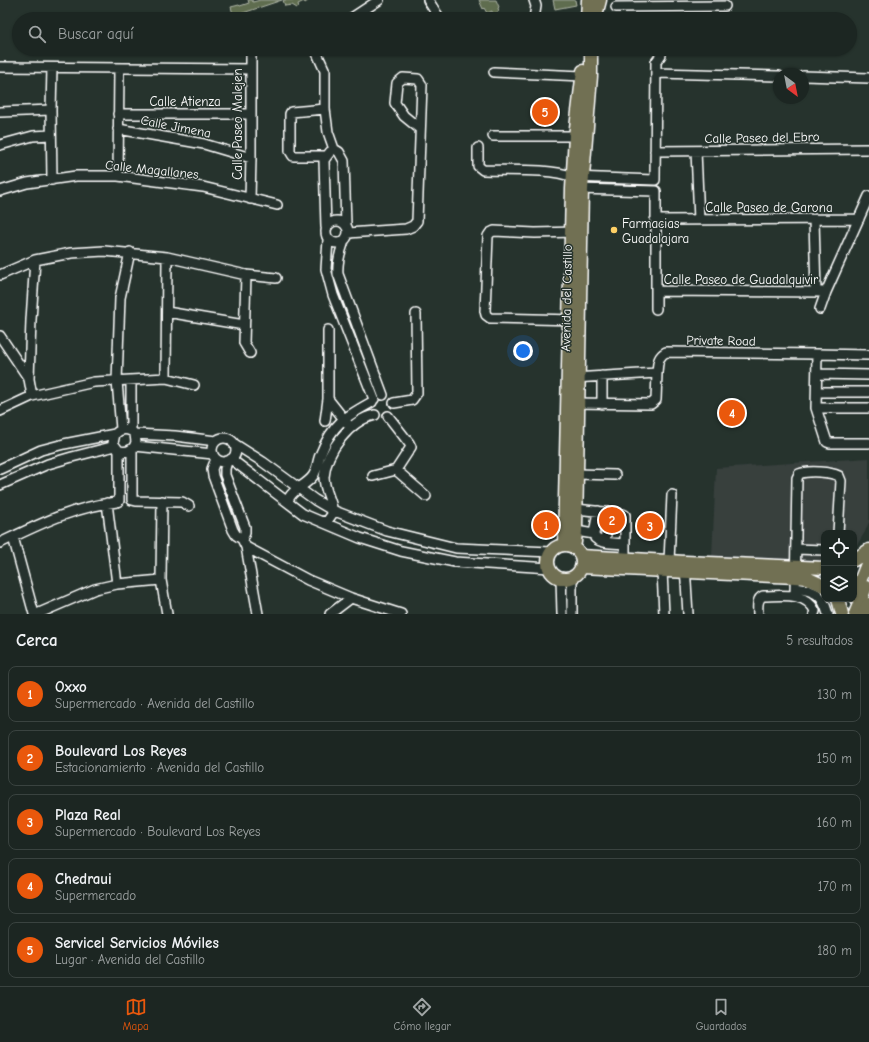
<!DOCTYPE html>
<html lang="es">
<meta charset="utf-8">
<style>
body{margin:0;font-family:"Comic Neue",sans-serif;background:#29322f;color:#f1f3f6}
.controls{position:absolute;right:12px;bottom:12px;display:grid;overflow:hidden;border-radius:8px;box-shadow:0 1px 3px #0004}
.controls button{width:36px;height:36px;display:grid;place-items:center;padding:0;border:0;border-bottom:1px solid #3a4340;background:#1c2622;color:#f1f3f6;font:20px sans-serif}
.compass{position:absolute;left:773px;top:68px;width:36px;height:36px;border-radius:50%;background:#1c2622;box-shadow:0 1px 3px #0004;rotate:148deg}
.you{position:absolute;left:523px;top:351px;width:14px;height:14px;margin:-10px;border:3px solid #fff;border-radius:50%;background:#1a73e8;box-shadow:0 0 0 6px #1a73e833}
.badge{display:grid;place-items:center;width:26px;height:26px;border-radius:50%;background:#ea580c;color:#fff;font-size:13px;font-weight:700}
.pin{position:absolute;translate:-50% -50%;border:2px solid #fff;box-shadow:0 1px 4px #0006}
.list{margin:0;padding:0;list-style:none}
h2{display:flex;justify-content:space-between;align-items:center;height:52px;margin:0;padding:0 16px;font-size:17px}
h2 small{font-size:13px;font-weight:400;color:#a0a5a5}
.list li{display:grid;grid-template-columns:26px 1fr auto;gap:12px;align-items:center;box-sizing:border-box;height:56px;margin:0 8px 8px;padding:0 8px;border:1px solid #3a4340;border-radius:8px}
.list b{display:block;font-size:15px;white-space:nowrap}
.list p{margin:0;font-size:13px;white-space:nowrap;color:#a0a5a5}
.list em{font-size:13px;font-style:normal;color:#a0a5a5}
.icon{flex:none;width:22px;height:22px;fill:none;stroke:currentColor;stroke-width:2;stroke-linecap:round;stroke-linejoin:round}
.map{position:relative;flex:none;width:869px;height:614px;overflow:hidden}
.search{position:absolute;background:#1c2622;box-shadow:0 1px 3px #0004;left:12px;right:12px;top:12px;height:44px;display:flex;align-items:center;gap:10px;box-sizing:border-box;padding:0 14px;border-radius:22px;color:#a0a5a5;font-size:15px}
.sheet{height:372px;background:#1c2622}
nav{display:flex;justify-content:space-around;align-items:center;box-sizing:border-box;height:56px;border-top:1px solid #3a4340;background:#1c2622;font-size:11px;color:#a0a5a5}
nav a{display:grid;justify-items:center;gap:2px}
nav .on{color:#ea580c}
.map>svg:first-child{display:block}
</style>
<div class="map">
<svg width="869" height="614" viewBox="0 0 869 614">
<rect width="100%" height="100%" fill="#26332d"/>
<filter id="ink" filterUnits="userSpaceOnUse"><feTurbulence type="fractalNoise" baseFrequency=".025" numOctaves="2"/><feDisplacementMap in="SourceGraphic" scale="8" xChannelSelector="R" yChannelSelector="G"/><feConvolveMatrix kernelMatrix="1 2 1 2 8 2 1 2 1" color-interpolation-filters="sRGB"/></filter>
<g filter="url(#ink)">
<path fill="#373f3e" d="M869 458V522L865 532 855 548H854V533H824V563L808 565 712 557 716 468Z"/>
<path fill="#5f6d4f" stroke="#afb6a7" d="M248 0H252L253 2 260 0H282L234 16 235 19H226V17L233 14 231 7 239 5 240 6 249 3Z
M283 0H309L305 3 304 1 298 4 299 7 297 8 292 5 285 6Z
M479 0H496L499 7 498 8 499 11 495 14V19H493L492 11 487 13 484 8 483 9Z
M553 0H575L576 5 555 9Z"/>
<g fill="none" stroke-linecap="round" stroke-linejoin="round">
<g stroke="#fff" stroke-width="12">
<path id="minor" d="M428 0 440 19
M616 7 725 6
M350 19 379 0
M534 19 536 6 534 0
M315 49 325 71V109L328 132 334 149 339 152 344 161 346 225
M0 67 251 69
M494 72 583 76
M656 73 779 76
M803 76 869 78
M325 109 291 112 290 114V151L293 156H326
M0 112 51 110
M118 114H251
M118 129 204 144 251 158
M493 136H575
M0 145 33 136 51 135
M478 148V166L483 170C509 171 549 168 573 177L655 180 656 62 661 55
M655 151 869 149
M696 151 699 220
M118 176 119 68
M52 180 51 110 52 68
M576 189 656 191V309
M0 191 27 183 76 176H118L203 187 277 205
M250 199 251 158V49
M655 220 859 219
M814 220 816 292
M326 232a11 11 0 1 1 22 0a11 11 0 1 1-22 0Z
M326 227 324 160 330 152
M348 233 406 229 413 226 417 221 422 85 418 79 403 78 397 83 395 103 404 116 420 129
M328 240 326 269 333 295 374 399
M344 241C340 252 337 263 338 274L383 395
M0 275 35 260 71 253 104 251 167 257 246 275 276 278
M246 275 244 343 250 353
M656 291 826 292
M820 309 826 292 869 196
M167 312 244 325
M575 320 490 318 486 315 485 311 488 236 490 233 494 231 535 233 576 232
M0 336 29 379
M817 354 869 355
M817 374 869 375
M602 376V404
M166 378 167 257
M573 378 657 373C658 364 657 357 666 352L817 354 816 408 827 442 830 443H869
M817 392H869
M32 396 29 379 31 320 35 260
M328 399 347 423
M394 403 412 400 417 393 416 314
M573 403 651 404 656 400 657 373
M816 408H869
M0 411 32 396 94 382 166 378 194 385
M325 421 328 399V330
M121 429 117 381 120 298 130 252
M131 431C125 428 120 429 115 434L113 443 119 451C128 453 134 450 136 442L135 434 131 431V380
M135 434 175 436 216 441
M212 450a12 12 0 1 1 24 0a12 12 0 1 1-24 0Z
M233 443 263 462 315 500 332 510 387 531 456 548 551 552
M135 446 213 454
M132 449V500L136 501 182 502 189 506
M216 459 212 469 213 476 233 530 236 535 242 539 246 547 258 614
M231 459 303 514 360 538 401 551 455 562 550 568
M227 461 225 469V475L245 527V533L242 539
M0 469 41 450 64 444 115 434
M396 470 426 496
M577 474 615 475
M373 476 396 470 411 447 409 443 388 416
M0 485 48 464 72 457 115 446
M162 501 161 580 167 614
M288 501C290 490 306 486 313 476 318 469 317 460 321 453 333 423 345 417 372 402
M107 503 117 584
M576 509 623 514 625 515V558
M598 511 594 534 595 538C602 544 616 543 625 544
M322 522 328 520 333 513C332 501 324 490 324 477 326 451 350 420 375 415
M576 531 594 534
M13 537 34 614
M605 542 609 512
M0 543C40 524 73 507 117 502L119 501V451
M246 547 308 580 351 598 401 614
M796 549 824 550
M669 561 672 495
M685 566 688 614
M662 571 664 614
M561 578 562 614
M796 588C815 591 822 593 828 614
M795 595 797 478 799 474C809 470 830 472 839 476L841 481 838 533
M37 614 95 589 117 584 161 580
M330 614 351 598
M572 614V577
M758 614C758 608 756 599 763 596 780 596 806 591 815 611L814 614"/>
</g>
<g stroke="#fff" stroke-width="15">
<path id="major" d="M587 19 588 0
M595 19 600 0
M564 545 572 189 575 136 583 71
M548 562a17 17 0 1 1 34 0a17 17 0 1 1-34 0Z
M573 547 575 542 576 531 582 189 591 76V49
M581 556 685 562 824 568
M854 560 869 550
M581 567 796 577 807 578 824 586
M854 596 869 559
M838 599 842 614
M855 614 866 587"/>
</g>
<g stroke="#fff" stroke-width="17">
<path id="highway" d="M865 614 869 605"/>
</g>
<use href="#minor" stroke="#26332d" stroke-width="9"/>
<use href="#major" stroke="#716f52" stroke-width="12"/>
<use href="#highway" stroke="#716f52" stroke-width="14"/>
</g>
</g>
<circle fill="#ffd166" stroke="#26332d" stroke-width="1.5" cx="614" cy="230" r="4"/>
<g text-anchor="middle" stroke-width="3" stroke-linejoin="round" paint-order="stroke">
<g font-size="13" fill="#fff" stroke="#26332d">
<text x="185" y="106">Calle Atienza</text>
<text transform="translate(237 124) rotate(-90)" y="5">Calle Paseo Malejen</text>
<text transform="translate(176 126) rotate(11)" y="5">Calle Jimena</text>
<text transform="translate(762 137) rotate(-1)" y="5">Calle Paseo del Ebro</text>
<text transform="translate(152 169) rotate(6)" y="5">Calle Magallanes</text>
<text x="769" y="212">Calle Paseo de Garona</text>
<text x="741" y="284">Calle Paseo de Guadalquivir</text>
<text transform="translate(566 298) rotate(-89)" y="5">Avenida del Castillo</text>
<text transform="translate(721 340) rotate(1)" y="5">Private Road</text>
</g>
<g font-size="13" fill="#fff" stroke="#26332d" text-anchor="start">
<text x="622" y="228">Farmacias<tspan x="622" dy="15">Guadalajara</tspan></text>
</g>
</g>
</svg>
<div class="controls">
<button><svg class="icon" aria-label="locate" viewBox="0 0 24 24"><circle cx="12" cy="12" r="6"/><path d="M12 2v4M12 18v4M2 12h4M18 12h4"/></svg></button>
<button><svg class="icon" aria-label="layers" viewBox="0 0 24 24"><path d="M12 4l9 5-9 5-9-5zM3 14l9 5 9-5"/></svg></button>
</div>
<svg class="compass" viewBox="-18 -18 36 36"><path d="M0-13l5 13h-10z" fill="#e53935"/><path d="M0 13l5-13h-10z" fill="#a0a5a5"/></svg>
<div class="you"></div>
<div class="pin badge" style="left:546px;top:525px">1</div>
<div class="pin badge" style="left:612px;top:520px">2</div>
<div class="pin badge" style="left:650px;top:526px">3</div>
<div class="pin badge" style="left:732px;top:413px">4</div>
<div class="pin badge" style="left:545px;top:112px">5</div>
<div class="search"><svg class="icon" aria-label="search" viewBox="0 0 24 24"><circle cx="10" cy="10" r="6"/><path d="M15 15l6 6"/></svg>Buscar aquí</div>
</div>
<section class="sheet">
<h2>Cerca<small>5 resultados</small></h2>
<ul class="list">
<li><span class="badge">1</span><div><b>Oxxo</b><p>Supermercado · Avenida del Castillo</p></div><em>130 m</em></li>
<li><span class="badge">2</span><div><b>Boulevard Los Reyes</b><p>Estacionamiento · Avenida del Castillo</p></div><em>150 m</em></li>
<li><span class="badge">3</span><div><b>Plaza Real</b><p>Supermercado · Boulevard Los Reyes</p></div><em>160 m</em></li>
<li><span class="badge">4</span><div><b>Chedraui</b><p>Supermercado</p></div><em>170 m</em></li>
<li><span class="badge">5</span><div><b>Servicel Servicios Móviles</b><p>Lugar · Avenida del Castillo</p></div><em>180 m</em></li>
</ul>
</section>
<nav>
<a class="on"><svg class="icon" aria-label="map" viewBox="0 0 24 24"><path d="M3 6l6-2 6 2 6-2v14l-6 2-6-2-6 2zM9 4v14M15 6v14"/></svg>Mapa</a>
<a><svg class="icon" aria-label="directions" viewBox="0 0 24 24"><path d="M12 3l9 9-9 9-9-9zM9 14v-3h6M13 9l2 2-2 2"/></svg>Cómo llegar</a>
<a><svg class="icon" aria-label="saved" viewBox="0 0 24 24"><path d="M7 4h10v16l-5-4-5 4z"/></svg>Guardados</a>
</nav>
